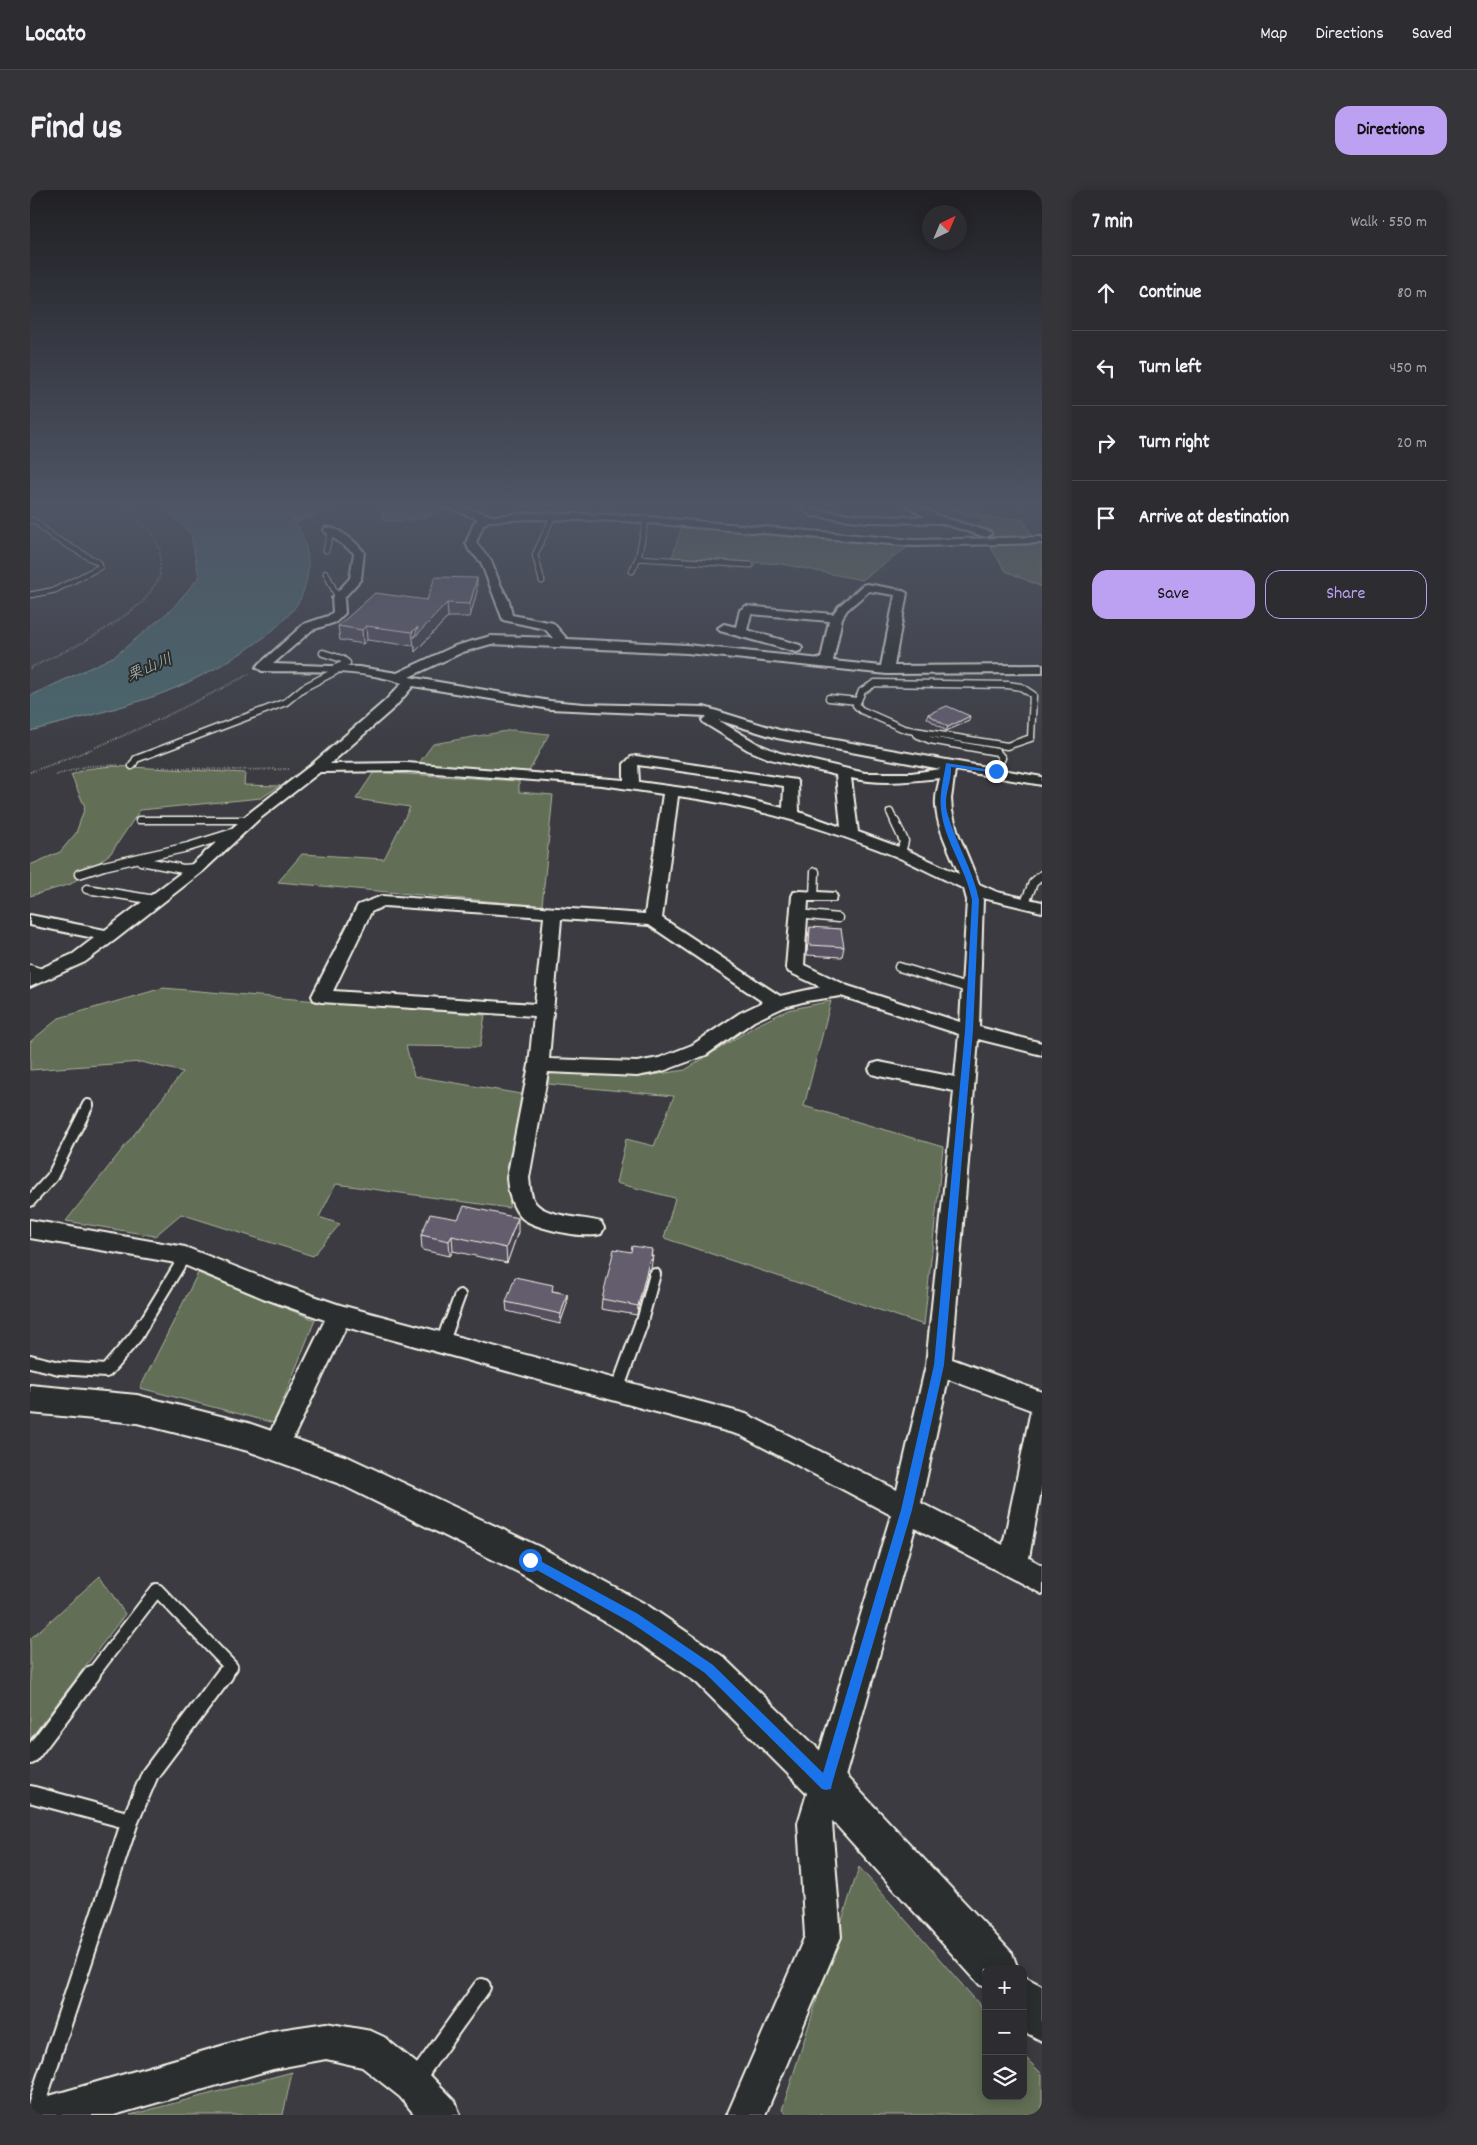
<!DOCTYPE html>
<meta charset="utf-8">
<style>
body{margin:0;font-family:Dekko,"Klee One",sans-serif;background:#343439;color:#f1f3f6}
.controls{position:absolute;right:15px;bottom:15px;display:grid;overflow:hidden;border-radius:10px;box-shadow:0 2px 12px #0003}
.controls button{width:45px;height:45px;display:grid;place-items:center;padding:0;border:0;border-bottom:1px solid #48484d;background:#2c2c31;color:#f1f3f6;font:25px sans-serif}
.compass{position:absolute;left:892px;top:15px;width:45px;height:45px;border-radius:50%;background:#2c2c31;box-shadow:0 2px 12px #0003;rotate:44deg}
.stop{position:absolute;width:15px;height:15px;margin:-11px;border:4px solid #1a73e8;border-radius:50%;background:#fff}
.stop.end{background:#1a73e8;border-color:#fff;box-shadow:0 1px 5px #0008}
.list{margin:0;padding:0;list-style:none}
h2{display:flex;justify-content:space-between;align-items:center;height:65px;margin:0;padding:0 20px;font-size:21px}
h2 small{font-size:16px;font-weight:400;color:#a6a7ab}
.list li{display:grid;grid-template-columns:32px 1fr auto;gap:15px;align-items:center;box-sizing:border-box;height:75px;padding:0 20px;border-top:1px solid #48484d}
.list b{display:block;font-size:19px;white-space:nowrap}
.list em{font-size:16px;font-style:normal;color:#a6a7ab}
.actions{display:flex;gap:10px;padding:15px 20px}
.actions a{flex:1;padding:11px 0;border:1px solid #bca0f2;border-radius:15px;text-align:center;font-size:18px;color:#bca0f2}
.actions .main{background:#bca0f2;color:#111}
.icon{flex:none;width:28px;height:28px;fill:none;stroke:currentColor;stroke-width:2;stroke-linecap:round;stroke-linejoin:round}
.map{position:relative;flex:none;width:1012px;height:1925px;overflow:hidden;border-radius:15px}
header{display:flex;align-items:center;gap:30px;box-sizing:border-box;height:70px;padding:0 25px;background:#2c2c31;border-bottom:1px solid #48484d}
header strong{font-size:24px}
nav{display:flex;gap:28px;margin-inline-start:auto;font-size:18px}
.intro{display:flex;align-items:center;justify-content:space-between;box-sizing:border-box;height:120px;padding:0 30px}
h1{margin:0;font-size:35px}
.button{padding:12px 22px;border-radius:15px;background:#bca0f2;color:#111;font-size:18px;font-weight:700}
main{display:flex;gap:30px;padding:0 30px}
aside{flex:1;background:#2c2c31;border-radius:15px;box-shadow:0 2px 12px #0003}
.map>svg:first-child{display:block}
</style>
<header>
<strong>Locato</strong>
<nav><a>Map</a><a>Directions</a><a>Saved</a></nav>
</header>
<div class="intro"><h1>Find us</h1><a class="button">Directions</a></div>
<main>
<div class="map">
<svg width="1012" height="1925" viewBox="0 0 1012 1925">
<rect width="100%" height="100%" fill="#3b3b41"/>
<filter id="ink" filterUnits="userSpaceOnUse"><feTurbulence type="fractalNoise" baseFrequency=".02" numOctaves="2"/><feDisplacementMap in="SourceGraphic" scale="10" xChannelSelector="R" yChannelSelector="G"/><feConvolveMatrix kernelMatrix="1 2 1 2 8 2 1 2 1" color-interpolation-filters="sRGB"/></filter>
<g filter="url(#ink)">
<path fill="#626e55" stroke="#abb09e" d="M230 314H307L298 320 268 332Z
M353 314H429C403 327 383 333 353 330Z
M934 317 957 327 993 329 1003 349 1012 350V397L976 381 957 352 960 343 945 337 954 330 920 319Z
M652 336 879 356 832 390 752 374 642 367Z
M482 540 519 544 498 583 389 573 403 554Z
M82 576 215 583 214 595 250 596 231 608 110 620 81 663 41 694 0 706V675L30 662 46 643 55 617 41 585 56 579Z
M344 582 489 591V602L523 605 512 716 248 692 272 664 354 669 380 617 326 609Z
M133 798 455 825 450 857 376 856 384 886 491 904 479 1018 306 994 289 1027 310 1034 283 1066 151 1024 125 1046 36 1031 153 882 111 872 0 880V852L29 828Z
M801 811 774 916 913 957 894 1135 634 1048 645 1008 586 993 596 949 624 956 644 906 518 894 520 881 610 887 655 880 725 836 758 820Z
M168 1083 285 1130 244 1233 110 1198Z
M70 1386 95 1424 0 1549V1449Z
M829 1677 956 1822V1906H993V1865L1012 1884V1925H758L752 1920Z
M262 1882 253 1925H100Z"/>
<path fill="#4a676c" stroke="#8e9e9e" d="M130 314H245C267 329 275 345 278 371 279 382 275 401 269 411 246 450 167 491 125 506 84 520 42 530 0 541V506L85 466 142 419 169 387 161 344Z"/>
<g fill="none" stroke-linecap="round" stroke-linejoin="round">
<g stroke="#f4f1e8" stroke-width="7">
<path id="service-far5" d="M349 315 355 314
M0 330 5 331 23 347 69 373 70 377 25 400 0 405
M296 360 301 342
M608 368 721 375
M602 381 608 368 616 330
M296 383 308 408
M512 391 505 365 523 326"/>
</g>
<g stroke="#f4f1e8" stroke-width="9">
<path id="service-far4" d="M293 463 312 469 317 473 301 480
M845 493 978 495 991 497 1003 505 1001 548 977 556 885 541 874 539 831 520 826 515 832 501Z
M799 508 827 511
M885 541 886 544 900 550 967 562 972 568 965 581
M102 576 106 569 256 512 273 498 306 481
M860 622 865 633
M109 630H221"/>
</g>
<g stroke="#f4f1e8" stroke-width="11">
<path id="service-far3" d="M865 632 874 651 871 663
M111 671 153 679 167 678
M49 684 74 676 158 657 206 642
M57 699 125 710
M784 707 785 682
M995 713 1003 693 1012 685
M768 724 808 728
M869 777 941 799
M0 779 12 783"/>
</g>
<g stroke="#f4f1e8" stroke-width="14">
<path id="service-far2" d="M0 1011 22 987 58 915
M113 1135 155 1066
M419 1135 430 1105
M611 1135 625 1084"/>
</g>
<g stroke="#f4f1e8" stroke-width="16">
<path id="service-far1" d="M412 1154 419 1134
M0 1171 29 1178 76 1181 106 1146 113 1134
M587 1200 611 1134
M61 1486 127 1400 201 1477 194 1486"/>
</g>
<g stroke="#f4f1e8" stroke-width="20">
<path id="service" d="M0 1566 62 1484
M0 1604 100 1631
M386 1889 452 1797
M3 1925 100 1631 120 1584 195 1484"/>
</g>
<g stroke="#f4f1e8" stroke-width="4">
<path id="minor" d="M408 314H422L463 326 501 323 595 325 883 350 1012 347V353L883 356 595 331 501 329 459 331 453 335 446 353 461 371 470 394 479 411 482 425 523 433 537 449 657 455 791 469 799 431 721 424 717 440 770 455 772 458 770 461 766 462 690 441 688 438 694 434 706 437 710 420 716 416 803 424 809 416 833 395 837 394 871 400 877 403 864 476 1012 475V483L857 484 657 463 461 454 433 462 379 487 520 511 554 514 674 517 749 540 1012 587V595L925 580 921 609 922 621 928 643 949 694 967 702 1012 712V722L953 708 949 837 1012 853V865L948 849 922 1169 1012 1202V1295L999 1368 1012 1375V1404L885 1338 802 1633 811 1747 735 1925H697L775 1746 768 1633 861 1325 710 1245 316 1137 255 1265 246 1269 237 1265 233 1257 295 1130 233 1108 152 1074 0 1048V1030L155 1057 249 1094 310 1115 716 1224 867 1300 896 1175 924 901 849 886 842 884 839 879 842 874 849 872 925 887 929 844 811 806 776 811 754 817 724 831 676 865 633 881 607 886 518 882 499 988C500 996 500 1004 504 1011 513 1027 554 1027 571 1032L574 1038 571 1044C555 1049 505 1039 492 1028 482 1018 478 1002 477 988L499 875 504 826 291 812 284 810 282 806 328 715 352 706 615 724 633 604 572 595 377 581 290 582 228 630 173 681 85 750 55 772 0 797V783L43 764 64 748 0 735V725L75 740 161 675 218 624 281 575 355 511 372 493C328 478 278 482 232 481L226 477 274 434 298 426 303 422 302 408 320 388 324 363 295 342 294 340 295 338C308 336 327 353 334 362L331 389 314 408 315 423 306 432 282 440 243 474 329 477 367 483 425 456 461 446 523 448 515 439 473 430 451 372 439 360 436 353 444 333 448 329ZM839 401 865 405 851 476 803 471 812 428 817 420ZM383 496 520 519 677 526 672 530 674 533 718 560 740 569 806 585 811 637 769 622 768 593 766 590 606 566 601 567 594 574V590L377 573 300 574 365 517ZM688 530 747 548 911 579 881 583H835L750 563 728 554ZM608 575 754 596 753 618 690 603 609 592ZM821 588C850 595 881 591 910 588 908 597 905 606 906 616 907 639 921 663 929 684L877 660 828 642ZM648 606C723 616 795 638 865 666 888 676 911 688 934 699L937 710 930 832 818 796 774 775 778 711H805L807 707 805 703 770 701 764 702 762 706 756 778 759 782 791 797 750 806 632 728ZM354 716 514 727 505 814 303 801 341 722ZM531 729 619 735 733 812 710 823 662 855 629 868 607 872 519 869ZM918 1189 1001 1220 973 1355 891 1313Z
M766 314H777L785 320 838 326 895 327 874 314H886L909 326 960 342 961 344 956 347 911 333 838 332 782 326Z
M296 1833 341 1841 354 1847 396 1881 425 1911 430 1925H385L370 1907 332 1877 296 1869 243 1879 84 1925H0L5 1911 19 1906 243 1841Z"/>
</g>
<g stroke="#f4f1e8" stroke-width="4">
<path id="tertiary" d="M0 1195 107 1205 218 1233 320 1268 512 1358 617 1415 692 1466 810 1580 982 1763 988 1779H956V1797L950 1795 782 1608 666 1492 591 1441 488 1382 310 1294 218 1261 107 1233 0 1223Z
M993 1786 1012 1796V1851L993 1841Z"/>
</g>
<path stroke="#f4f1e8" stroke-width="2" stroke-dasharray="0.5 2" stroke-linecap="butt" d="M263 314 288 333
M0 478 52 453 83 434 113 412 130 387V361L123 343 90 314
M128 577 202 580 259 579
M0 582C77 556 149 521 221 483
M26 585 57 576 89 575"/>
<use href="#service-far5" stroke="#2a2d2e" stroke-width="5"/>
<use href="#service-far4" stroke="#2a2d2e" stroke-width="6"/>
<use href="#service-far3" stroke="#2a2d2e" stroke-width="8"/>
<use href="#service-far2" stroke="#2a2d2e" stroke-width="10"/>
<use href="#service-far1" stroke="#2a2d2e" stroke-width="12"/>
<use href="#service" stroke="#2a2d2e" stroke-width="16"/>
<use href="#minor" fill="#2a2d2e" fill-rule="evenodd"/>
<use href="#tertiary" fill="#2a2d2e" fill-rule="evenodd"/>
</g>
<path fill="#55505f" stroke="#f4f1e8" d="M447 401 440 427H418L385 462V455L384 456 337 450 333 454 310 450 308 436 397 410Z
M898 524 939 531 916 541 897 528Z
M780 737 814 757 812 767 777 765 778 747Z
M488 1042 477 1073 423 1061 420 1066 392 1060 391 1045Z
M621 1066V1078L618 1082 607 1125 571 1119 572 1109Z
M523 1101 537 1104V1114L530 1134 477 1121 476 1112Z"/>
<path fill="#45414d" stroke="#f4f1e8" d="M447 388V401L440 427V414Z
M417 413 418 427 385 462V455L384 456 382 442Z
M336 436 337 450 333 454 332 440Z
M940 526 939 531 916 541 918 537Z
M488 1028V1042L477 1073 476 1058Z
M422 1046 423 1061 420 1066 419 1051Z
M622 1059 621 1071 623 1066 621 1078 618 1082 607 1125 608 1116Z
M537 1104V1114L530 1134 531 1124Z"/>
<path fill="#635d6e" stroke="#f4f1e8" d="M405 387 447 388 440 414 417 413 384 448 388 437 382 442 336 436 332 440 308 436 345 403 397 410Z
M917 516 940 526 918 537 898 524Z
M780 737 811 739 814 757 779 755Z
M434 1016 488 1028 476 1058 422 1046 419 1051 391 1045 400 1024 428 1029Z
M602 1056 622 1059 621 1066H623L622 1069 619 1072 608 1116 572 1109 584 1059 601 1062Z
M485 1087 523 1095 522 1101 537 1104 531 1124 476 1112Z"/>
</g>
<linearGradient id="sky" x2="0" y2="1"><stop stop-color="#202024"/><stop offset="0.54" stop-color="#4f5565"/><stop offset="1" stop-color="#4f5565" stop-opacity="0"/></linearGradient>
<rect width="1012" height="583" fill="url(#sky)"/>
<path fill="#1a73e8" d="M916 573 968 581 966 583 921 577C922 592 913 606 917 622 925 652 943 679 949 710L943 841 914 1175 882 1320 802 1594 801 1599 796 1600 792 1599 675 1483 600 1432 496 1374 494 1370 496 1367 500 1365 503 1367 608 1424 683 1475 793 1583 871 1320 904 1175 935 841 942 710C936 678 914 651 911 619 909 604 914 587 916 573Z"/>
<g text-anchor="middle" stroke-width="4" stroke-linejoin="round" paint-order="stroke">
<g font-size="16" font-style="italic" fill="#b0bab6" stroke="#2a2d2e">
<text transform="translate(119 476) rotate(-23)" y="6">栗山川</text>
</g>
</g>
</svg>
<div class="controls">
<button>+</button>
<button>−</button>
<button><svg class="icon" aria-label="layers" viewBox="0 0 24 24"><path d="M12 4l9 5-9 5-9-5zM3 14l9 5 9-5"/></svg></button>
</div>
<svg class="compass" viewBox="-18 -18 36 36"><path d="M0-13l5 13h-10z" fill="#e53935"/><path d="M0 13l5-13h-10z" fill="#a6a7ab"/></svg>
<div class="stop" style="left:500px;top:1370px"></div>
<div class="stop end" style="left:966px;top:581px"></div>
</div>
<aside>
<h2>7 min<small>Walk · 550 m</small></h2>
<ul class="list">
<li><svg class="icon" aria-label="ahead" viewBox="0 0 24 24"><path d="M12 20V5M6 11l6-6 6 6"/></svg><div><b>Continue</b></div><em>80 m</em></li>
<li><svg class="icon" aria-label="left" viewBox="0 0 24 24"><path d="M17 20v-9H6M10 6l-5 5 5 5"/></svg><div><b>Turn left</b></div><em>450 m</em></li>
<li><svg class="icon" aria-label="right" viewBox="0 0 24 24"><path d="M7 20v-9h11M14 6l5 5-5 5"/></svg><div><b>Turn right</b></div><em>20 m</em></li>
<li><svg class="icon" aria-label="arrive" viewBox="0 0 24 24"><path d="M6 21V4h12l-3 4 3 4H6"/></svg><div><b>Arrive at destination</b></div></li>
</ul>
<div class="actions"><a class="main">Save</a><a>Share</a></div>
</aside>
</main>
